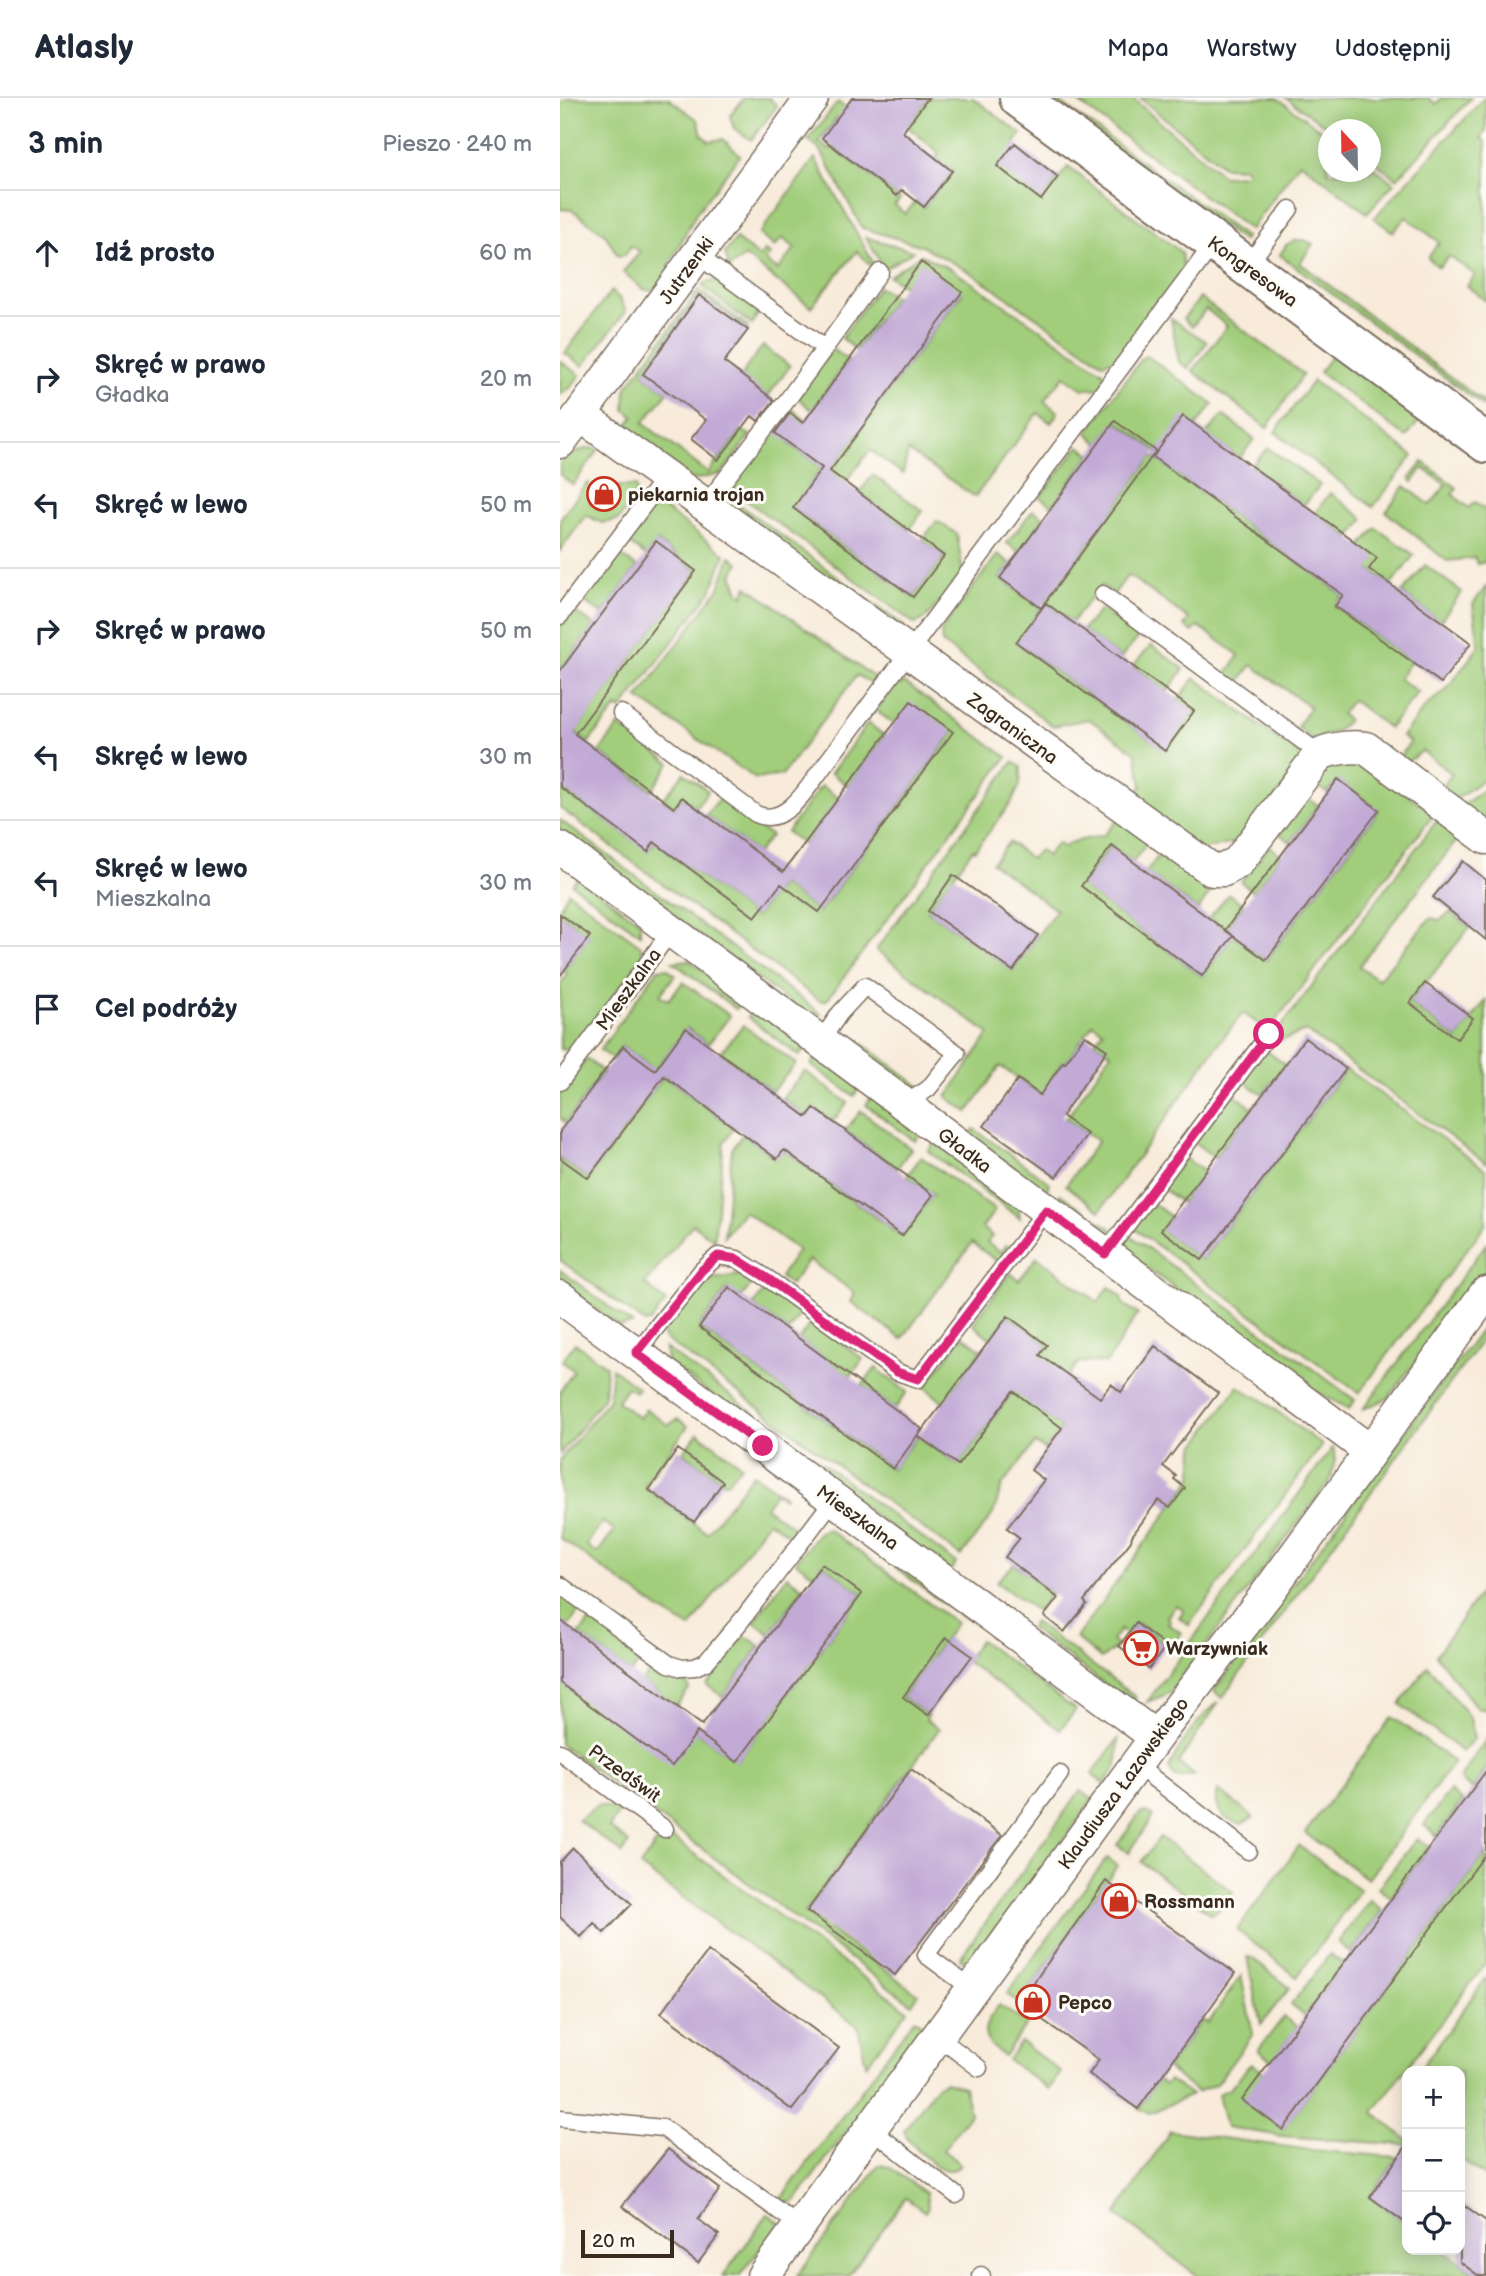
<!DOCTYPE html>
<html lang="pl">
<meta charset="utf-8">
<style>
body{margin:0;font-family:"Balsamiq Sans",sans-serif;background:#f6f6f7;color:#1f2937}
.controls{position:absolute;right:21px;bottom:21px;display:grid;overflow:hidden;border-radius:14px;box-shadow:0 4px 18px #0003}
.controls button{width:63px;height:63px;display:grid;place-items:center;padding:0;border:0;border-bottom:2px solid #e0e1e3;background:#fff;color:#1f2937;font:35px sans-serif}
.compass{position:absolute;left:758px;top:21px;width:63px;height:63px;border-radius:50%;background:#fff;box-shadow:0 4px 18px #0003;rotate:338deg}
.scale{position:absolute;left:21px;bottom:18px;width:93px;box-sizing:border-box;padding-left:7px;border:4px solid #3b2a1e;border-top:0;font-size:19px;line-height:24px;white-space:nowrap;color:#3b2a1e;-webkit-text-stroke:5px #fdfcf7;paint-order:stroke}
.stop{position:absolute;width:21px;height:21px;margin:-16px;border:5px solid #db2777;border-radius:50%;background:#fff}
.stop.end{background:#db2777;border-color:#fff;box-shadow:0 2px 7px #0008}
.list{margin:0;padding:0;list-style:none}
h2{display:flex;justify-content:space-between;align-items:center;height:91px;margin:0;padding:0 28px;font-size:30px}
h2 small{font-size:23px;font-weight:400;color:#747a83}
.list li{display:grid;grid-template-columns:46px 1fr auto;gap:21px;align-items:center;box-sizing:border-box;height:126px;padding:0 28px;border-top:2px solid #e0e1e3}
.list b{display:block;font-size:26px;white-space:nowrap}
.list p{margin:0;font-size:23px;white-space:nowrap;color:#747a83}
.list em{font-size:23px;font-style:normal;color:#747a83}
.icon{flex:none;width:38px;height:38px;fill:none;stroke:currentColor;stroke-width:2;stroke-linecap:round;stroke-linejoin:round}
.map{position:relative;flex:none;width:926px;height:2178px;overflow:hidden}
header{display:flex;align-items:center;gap:42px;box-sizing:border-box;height:98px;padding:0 35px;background:#fff;border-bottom:2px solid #e0e1e3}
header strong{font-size:33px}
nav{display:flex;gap:38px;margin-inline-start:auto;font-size:24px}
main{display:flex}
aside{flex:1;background:#fff}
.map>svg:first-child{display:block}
</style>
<header>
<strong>Atlasly</strong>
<nav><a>Mapa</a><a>Warstwy</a><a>Udostępnij</a></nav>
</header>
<main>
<aside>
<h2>3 min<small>Pieszo · 240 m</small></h2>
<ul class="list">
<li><svg class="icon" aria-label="ahead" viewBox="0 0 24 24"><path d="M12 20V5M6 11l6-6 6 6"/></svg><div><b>Idź prosto</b></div><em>60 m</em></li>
<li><svg class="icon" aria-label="right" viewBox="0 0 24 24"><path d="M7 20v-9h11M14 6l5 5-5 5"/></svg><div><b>Skręć w prawo</b><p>Gładka</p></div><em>20 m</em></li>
<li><svg class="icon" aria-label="left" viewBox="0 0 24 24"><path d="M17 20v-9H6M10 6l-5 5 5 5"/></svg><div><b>Skręć w lewo</b></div><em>50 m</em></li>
<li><svg class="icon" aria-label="right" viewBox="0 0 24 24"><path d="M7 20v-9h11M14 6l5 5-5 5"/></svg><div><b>Skręć w prawo</b></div><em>50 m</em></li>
<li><svg class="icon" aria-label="left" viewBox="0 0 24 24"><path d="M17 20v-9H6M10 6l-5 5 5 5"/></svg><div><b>Skręć w lewo</b></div><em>30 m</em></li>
<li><svg class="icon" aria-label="left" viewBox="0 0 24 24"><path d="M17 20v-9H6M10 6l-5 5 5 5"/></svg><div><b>Skręć w lewo</b><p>Mieszkalna</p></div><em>30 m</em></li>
<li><svg class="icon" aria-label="arrive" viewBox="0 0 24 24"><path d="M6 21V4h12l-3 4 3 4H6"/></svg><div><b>Cel podróży</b></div></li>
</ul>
</aside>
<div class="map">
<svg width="926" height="2178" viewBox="0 0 926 2178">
<rect width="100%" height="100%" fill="#fdfcf7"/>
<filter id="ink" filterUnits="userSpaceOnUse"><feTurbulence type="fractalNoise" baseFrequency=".0143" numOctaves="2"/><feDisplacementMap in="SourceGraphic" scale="14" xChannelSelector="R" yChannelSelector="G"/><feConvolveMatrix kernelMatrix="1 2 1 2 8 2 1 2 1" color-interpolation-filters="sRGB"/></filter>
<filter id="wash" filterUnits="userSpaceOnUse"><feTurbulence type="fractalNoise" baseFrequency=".00686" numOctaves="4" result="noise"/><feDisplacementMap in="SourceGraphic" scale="28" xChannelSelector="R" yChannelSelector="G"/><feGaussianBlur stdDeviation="1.57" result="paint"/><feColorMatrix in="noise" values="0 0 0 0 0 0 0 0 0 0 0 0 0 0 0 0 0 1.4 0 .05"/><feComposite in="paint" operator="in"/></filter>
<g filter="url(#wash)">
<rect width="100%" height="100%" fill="#f8ebda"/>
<path fill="#a2ce7b" stroke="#6e7c4c" stroke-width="2" fill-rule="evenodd" d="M9 0H108L138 22 142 37 149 43 163 41 180 57 137 114 109 166 111 173 97 194 83 191 63 174 80 154 71 148 65 157 58 158 45 136 12 112 0 111V5Z
M184 0H209L217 8 191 42 174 30 170 18Z
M368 0H413L461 36 455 45 481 101 508 69 621 154 624 175 563 259 543 265 410 174 362 148 302 130 261 53 248 42 278 4C288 11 289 15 289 27L277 19 259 44 270 52 273 49 337 98 340 101 335 107 345 116 356 103 364 109 392 73 376 60 379 55 347 28Z
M494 0 685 139 683 143 493 6Z
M513 0H572L663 78 686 77V70L664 69 580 0H717L768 37V74H810L811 68 834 85 807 115 740 64 690 132Z
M726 0H868L876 6 881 0H911L837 81 811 61 810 32 770 31Z
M924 0H926V34L921 40 926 44V203L907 188 915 177 889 158 879 169 868 160 879 144 846 119 833 134 814 120Z
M255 60 315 168 313 170 297 153 251 209 185 158 169 170 165 155 176 141 199 159 205 153 210 156 205 163 218 172 235 150 222 140 215 149 199 136Z
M306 139 309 140 353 153 324 171Z
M735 142H744L753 146 740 165 926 306V310L720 157 726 147Z
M361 157 393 172 549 278 542 290 523 291 504 278 484 303 498 314 491 325 478 315 415 399 348 353 343 376 310 352 285 385 269 373 402 195 344 188 329 178Z
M158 182 199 214 192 227 142 188 145 185Z
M318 189 335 199 296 252 282 240Z
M139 192 187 228 188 232 139 197 83 276 108 294 83 325 148 375 181 332 190 337 161 376 133 382 68 333 66 328 74 319 65 312 66 290Z
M51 193 59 200 66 213 23 268 5 255Z
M640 200 743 276 707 330 633 273 667 228 646 211 632 229 623 221Z
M611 221 647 244 628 270 619 264Z
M203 248 230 268 208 298 179 286 186 270Z
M271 252H274L288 263 252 312 238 300Z
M774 255 862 320 846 339 759 274Z
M587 258 653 306 636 328 597 353 556 323 539 346 527 334 582 260Z
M0 263 20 277 10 290 0 297Z
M753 283 853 358 813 409 715 334Z
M231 310 245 322 228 345 262 370 233 410 353 499 384 458 362 442 377 423 397 436 403 476 367 519 355 526 175 394 173 384 228 311Z
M663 317 694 341 680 360 646 336Z
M519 348 531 356 492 408 480 399Z
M31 350 39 351 13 387 0 377V365C10 356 18 352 31 350Z
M708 350 760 387 744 407 691 368Z
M592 358 783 497 775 508 851 563 839 581 858 594 829 630 792 602 781 616 788 622 777 633 753 642 737 629 750 609 692 567 678 585 666 577 679 557 638 528 633 534 624 528 629 521 568 477 554 496 541 487 512 524 485 504Z
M863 364 897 390 892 396 909 410 915 404 926 412V464L917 466 915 460 887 463 826 414 845 388 870 407 886 387 863 370 853 384 850 380Z
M313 377 363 413 349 432 299 395Z
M27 385H29L30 405 58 404V388H75L77 397 58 422 42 425 26 417 0 453V421Z
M770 395 804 421 790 440 755 415Z
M177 405 344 528 332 530 179 416Z
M98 406 165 456 151 493 61 612 57 609 28 645 15 635 136 473 97 443 86 458 66 443 89 407Z
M473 412 484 420 459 454 447 445Z
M816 430 854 457 831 487 809 471 801 448Z
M55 454 77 469 42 516 22 502Z
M438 456 451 466 440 480 481 510 457 545 605 652 634 613 618 602 635 580 744 660 684 743 639 752 572 702 582 688 576 655 529 621 493 628 382 545 381 533Z
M170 458 179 465 172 477 180 496 183 498 187 488 319 583 315 588 297 577 222 677 196 681 78 600 159 490Z
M865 467 902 494 880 523 842 495Z
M926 489V679L891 705 877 695 892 676 862 653 842 668 837 663 850 644 842 638 867 607 886 592 919 548 913 506Z
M541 511 579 539 561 560 522 532Z
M12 512 34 527 0 573V528Z
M591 547 624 571 607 594 573 568Z
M345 585 447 659 267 902 260 903 0 710V689L88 753 95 744 195 819 221 786 259 814 393 635 334 626 318 614V611L336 587Z
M308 625 325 638 288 688 271 675Z
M59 628 110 665 92 692 39 654Z
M453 664 461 669 460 687 451 705 415 752 413 751 368 813 453 872 496 812 432 765 449 744 471 761 479 752 487 758 497 745 505 750 509 745 544 737 560 720 589 742 573 764 551 748 522 788 642 878 673 837 706 862 819 712 778 682 767 695 754 685 765 671 806 666 874 716 708 933 683 915 661 942 540 1113 506 1087 538 1043 506 1021 551 955 535 944 543 933 533 926 505 965 502 964 492 980 504 988 489 1003 440 968 408 1014 387 999 429 936 316 852Z
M124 675 148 693 136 709 122 699 114 709 103 701Z
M261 688 279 700 244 747 227 734Z
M926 690V731L899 710Z
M745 698 758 708 731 744 718 735Z
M159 701 211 738 197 755 146 717Z
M879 720 901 737 799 868 818 882 870 820 880 822 891 814 910 829 850 905 897 941 926 902V1065L746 933 720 943 714 938Z
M0 722 262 916 244 915 0 735Z
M709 748 721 757 694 794 681 784Z
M603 752 653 790 638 812 586 774Z
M18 779 80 824V836L12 786Z
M8 794 81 848 83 858 6 962 9 952 0 951V887L7 876 4 873 29 838 0 816V810Z
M669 796 684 807 665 832 649 820Z
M129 862 183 902 176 911 113 864Z
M107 870 115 877 100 897 108 902 123 884 170 918 148 946 127 930 95 972 63 948 53 961 40 952 98 871Z
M196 910 246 948 239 958 188 919Z
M183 927 236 966 212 993 160 955Z
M289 935 294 939 359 988 348 993 289 944Z
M705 951 725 967 703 996 681 982Z
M258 957 301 988 294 998 251 967Z
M27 961 43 974 6 1025 0 1020V996Z
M786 971 926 1072V1126L799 1295 572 1129 591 1104 611 1119 602 1132 642 1162Z
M245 973 288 1005 273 1023 254 1010 247 1019 222 1000Z
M104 978 174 1030 164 1044 154 1142 133 1126 85 1186 106 1204 90 1224 85 1225 0 1162V1060L28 1080Z
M672 995 693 1010 655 1060 634 1044Z
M313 997 361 1034 355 1043 306 1007Z
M301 1013 351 1051 337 1070 285 1032Z
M414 1031 490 1085 486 1093 410 1037Z
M183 1036 216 1061 224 1052 341 1138 373 1097 347 1078 361 1059 435 1112 422 1130 432 1138 427 1145 440 1154 446 1147 450 1150 438 1164 412 1145 342 1241 291 1204 295 1195 249 1162 230 1187 220 1179 238 1152 184 1113 164 1138 172 1051Z
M375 1044 458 1105 460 1120 368 1053Z
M625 1060 645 1074 622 1105 602 1090Z
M500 1096 553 1132 548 1139 496 1101Z
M567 1135 795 1302 789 1311 753 1292 557 1148Z
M926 1146V1172L827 1301 803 1311Z
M477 1159 538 1204 549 1189 561 1198 562 1205 578 1216 546 1265 519 1264 482 1314 502 1330 485 1352 475 1345 442 1388 433 1416 401 1458 104 1240 102 1233 143 1182 187 1176 196 1182 181 1199 168 1190 139 1229 332 1371 358 1338 398 1367 487 1247 448 1218 431 1241 413 1226 450 1175 459 1182Z
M0 1172 72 1226 60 1229 0 1185Z
M207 1190 241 1215 228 1233 193 1207Z
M252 1223 303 1261 290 1279 239 1241Z
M926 1225V1236L662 1600 654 1593Z
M403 1238 422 1252 384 1305 365 1289Z
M15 1245 46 1268 44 1299 0 1356V1293L14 1273 2 1263Z
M105 1250 208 1325 201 1334 107 1264Z
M52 1270 78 1290 75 1294 67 1289 57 1303 79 1320 86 1311 108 1327 118 1321 128 1328 85 1387 89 1392 147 1435 193 1376 225 1398 224 1400 215 1394 205 1409 239 1433 234 1440 208 1423 130 1530 99 1511 0 1440V1362L49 1301ZM43 1424 55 1433 37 1455 26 1447Z
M316 1270 347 1294 335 1311 302 1287Z
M678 1288 694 1299 697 1298 762 1347 629 1527 619 1519 624 1512 616 1507 607 1519 610 1522 608 1526 621 1535 611 1551 577 1525 567 1537 560 1532 552 1543 558 1548 541 1561 516 1540 633 1379 634 1350Z
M138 1335 181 1367 168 1384H163L123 1354Z
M222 1335 396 1465 390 1473 216 1344Z
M773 1349 775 1362 771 1381 610 1595 587 1604Z
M285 1425 406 1515 403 1520 279 1427Z
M268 1431 396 1525 343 1599 368 1617 366 1622 379 1631 245 1814 358 1896 352 1906 0 1646V1585L137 1634 177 1663 302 1496 262 1466 254 1477 236 1464 259 1434Z
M454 1466 492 1495 477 1513 436 1484Z
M227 1478 243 1490 210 1536 194 1524Z
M924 1490 926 1491V1612L917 1610 876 1557Z
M0 1495 20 1509V1512L8 1528 0 1522Z
M32 1521 83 1554V1559L71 1575 19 1536Z
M474 1524 576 1599 574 1603 559 1597 470 1530Z
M184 1537 200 1548 163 1599 147 1587Z
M420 1542 516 1612 500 1632 407 1564 411 1558 410 1556Z
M98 1566 128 1587 129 1591 116 1608 82 1583Z
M868 1568 910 1620 914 1641 902 1654 840 1606Z
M659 1604 618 1665 635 1677 619 1680 613 1677 609 1670C620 1646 638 1620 659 1604Z
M832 1619 894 1664 808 1781 745 1735Z
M558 1641 557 1668 544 1686 532 1676Z
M926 1642V1671L912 1691 899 1681Z
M658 1692 693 1719V1720L682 1726C663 1724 653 1710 658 1692Z
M520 1693 533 1702 411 1868 400 1860Z
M890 1693 902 1703 877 1738 864 1727Z
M38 1707 61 1712 49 1729 69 1745 62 1755 18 1722Z
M586 1714 593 1718 569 1755 557 1747 580 1715Z
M104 1734 348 1912 306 1967 298 1928 80 1768Z
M600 1739 673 1794 658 1813 651 1816 581 1764Z
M857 1740 869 1749 831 1800 818 1790Z
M739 1748 800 1792 737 1879 677 1832Z
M926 1755V1865L813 2014 847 2042V2047L722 2038 666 2029 658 1996 670 1991 691 1965 703 1974 723 2031Z
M547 1760 557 1768 459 1905 447 1896Z
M810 1802 822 1812 791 1855 778 1844Z
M770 1856 783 1866 745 1918 731 1907Z
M687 1859 692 1860 730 1890 701 1926Z
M681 1878 693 1936 656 1986 637 1994 607 1970 642 1922 648 1925Z
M926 1880V2079L900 2060V1973H859Z
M439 1907 467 1926 444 1958C418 1940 421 1931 439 1907Z
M724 1919 737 1929 712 1963 698 1952Z
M355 1920 365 1928 234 2104 224 2105 220 2102Z
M461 1944 501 1974 489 1991 448 1962Z
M598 1982 605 1987 609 1982 631 1997 590 2015 578 2011Z
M385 1984 404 1989 410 2016 383 2052 401 2067C398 2069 395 2072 391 2072 376 2074 349 2045 344 2033L377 1987Z
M610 2033 751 2052 838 2059 810 2099 847 2126V2152H882L919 2178H638L556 2117Z
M319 2067 329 2069 366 2095 368 2108 365 2114 346 2100 288 2178H237Z
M208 2116 220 2125 180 2178H163Z"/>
<g id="blocks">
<path fill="#c2aad6" d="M292 0H368L343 34 392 73 364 109 342 92 337 98 262 40Z
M455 45 498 79 481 102 437 68Z
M361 164 402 194 270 373 384 458 353 499 233 410 262 370 215 335 230 315 243 325Z
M139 197 188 232 164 264 214 302 198 323 192 318 158 362 131 341 146 322 83 276Z
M623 318 817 460 809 471 911 545 881 585 775 508 783 497 593 359Z
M555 323 596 353 481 510 440 480Z
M96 443 136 473 15 636 114 710 122 699 223 774 351 603 393 634 259 814 221 786 195 819 94 744 88 754 0 689V573Z
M486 505 634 613 605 653 456 544Z
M778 681 819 712 706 862 665 832Z
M552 748 673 838 642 878 521 788Z
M903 763 926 782V842L873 799Z
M393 777 478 837 453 873 368 813Z
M0 816 30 838 0 878Z
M865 885 913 920 897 941 850 905Z
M126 930 247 1019 254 1010 373 1097 342 1138 224 1052 217 1061 104 978 28 1080 0 1060V1033L63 948 95 972Z
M525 937 547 952 502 1018 527 1036 496 1079 424 1028 458 981 480 997 503 964 505 965Z
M745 940 786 971 642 1162 601 1132Z
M169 1189 362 1331 333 1371 139 1229Z
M448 1218 487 1247 480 1257 540 1300 551 1286 561 1294 595 1248 658 1295 603 1368 616 1378 614 1381 625 1390 610 1410 598 1402 572 1438 571 1443 524 1503 527 1506 504 1534 484 1518 498 1500 445 1459 460 1440 447 1430 484 1382 471 1372 502 1330 453 1293 398 1367 358 1338Z
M118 1351 163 1384 134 1424 89 1392Z
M262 1466 302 1496 177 1664 137 1634 112 1668 0 1585V1522L142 1627Z
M576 1525 606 1548 589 1571 559 1548Z
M386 1539 412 1558 368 1617 343 1599Z
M351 1671 442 1737 335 1877 247 1813Z
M926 1673V1755L723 2032 682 2002Z
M13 1750 72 1806 44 1835 34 1825 21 1839 0 1819V1764Z
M546 1783 675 1875 578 2011 529 1976 539 1962 459 1905Z
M148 1853 279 1950 232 2012 101 1915Z
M847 2047V2126L810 2099Z
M108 2051 160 2091 138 2121 159 2137 138 2165 62 2108Z
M900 2104 926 2123V2178H919L900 2164Z"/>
</g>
</g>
<g filter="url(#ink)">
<use href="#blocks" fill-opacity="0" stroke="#7d6e60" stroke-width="2"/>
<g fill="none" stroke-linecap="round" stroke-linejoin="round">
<g stroke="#7d6e60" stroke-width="19">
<path id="lane" d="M137 157 263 249
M687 168 730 111
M145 407 228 301 320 174
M543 496 760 656
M0 518 105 379
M61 615 196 716C223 729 245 694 258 676L654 145
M260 944 280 915 305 888 397 955 368 991 344 1006
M0 984 111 833
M545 1156 709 936
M76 1255 142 1172 158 1158 177 1161 207 1180 337 1274 358 1281 486 1112
M0 1487 109 1566 122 1570 135 1569 146 1564 181 1523 274 1401
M0 1654 105 1731
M576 1667 688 1753
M412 1891 366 1857 500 1676
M378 1939 419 1970
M0 2020 103 2030 240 2128
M311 2031 396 2097
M421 2177 422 2178"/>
</g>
<g stroke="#7d6e60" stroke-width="35">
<path id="street" d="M20 317 652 772H664L678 764 760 656C773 650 792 648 806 650L926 740
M0 344 252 0
M0 750 810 1353
M0 1199 596 1639
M203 2178 596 1639 706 1497 926 1195"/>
</g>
<g stroke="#7d6e60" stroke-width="42">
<path id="secondary" d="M459 0 926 345"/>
</g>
<use href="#lane" stroke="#fff" stroke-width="16"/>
<use href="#street" stroke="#fff" stroke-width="32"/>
<use href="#secondary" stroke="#fff" stroke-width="38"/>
</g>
</g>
<g fill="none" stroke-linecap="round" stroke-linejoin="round" filter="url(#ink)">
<path stroke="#db2777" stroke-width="9" d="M203 1348 76 1255 142 1172 158 1158 177 1161 207 1180 337 1274 358 1281 486 1112 545 1156 709 936"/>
</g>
<defs>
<g id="shop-ring" transform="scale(1.75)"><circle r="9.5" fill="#fdfcf7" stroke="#c8321e" stroke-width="1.5"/><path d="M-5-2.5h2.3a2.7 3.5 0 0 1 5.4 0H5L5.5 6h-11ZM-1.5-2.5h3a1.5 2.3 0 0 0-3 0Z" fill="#c8321e"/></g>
<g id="supermarket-ring" transform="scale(1.75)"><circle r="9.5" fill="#fdfcf7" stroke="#c8321e" stroke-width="1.5"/><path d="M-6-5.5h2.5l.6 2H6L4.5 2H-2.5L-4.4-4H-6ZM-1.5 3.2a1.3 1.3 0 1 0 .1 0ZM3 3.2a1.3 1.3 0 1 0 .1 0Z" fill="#c8321e"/></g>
</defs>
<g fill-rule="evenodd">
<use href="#shop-ring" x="44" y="396"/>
<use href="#supermarket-ring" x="581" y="1550"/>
<use href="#shop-ring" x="559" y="1803"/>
<use href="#shop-ring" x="473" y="1904"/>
</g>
<g text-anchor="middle" stroke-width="6" stroke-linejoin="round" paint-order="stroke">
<g font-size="19" fill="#3b2a1e" stroke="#fdfcf7">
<text transform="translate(126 172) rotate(-54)" y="7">Jutrzenki</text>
<text transform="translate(693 173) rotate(36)" y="7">Kongresowa</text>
<text transform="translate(453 630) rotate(36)" y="7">Zagraniczna</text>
<text transform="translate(68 891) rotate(-54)" y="7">Mieszkalna</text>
<text transform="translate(405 1052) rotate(37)" y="7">Gładka</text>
<text transform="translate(298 1419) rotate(36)" y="7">Mieszkalna</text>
<text transform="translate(65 1675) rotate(36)" y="7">Przedświt</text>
<text transform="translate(563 1685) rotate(-54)" y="7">Klaudiusza Łazowskiego</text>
</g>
<g font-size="19" font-weight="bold" fill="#3b2a1e" stroke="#fdfcf7" text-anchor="start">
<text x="68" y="403">piekarnia trojan</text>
<text x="606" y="1557">Warzywniak</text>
<text x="584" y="1810">Rossmann</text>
<text x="498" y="1911">Pepco</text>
</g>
</g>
</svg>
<div class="controls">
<button>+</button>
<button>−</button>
<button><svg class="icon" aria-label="locate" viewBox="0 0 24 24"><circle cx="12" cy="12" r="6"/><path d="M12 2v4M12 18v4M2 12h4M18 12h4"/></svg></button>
</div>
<svg class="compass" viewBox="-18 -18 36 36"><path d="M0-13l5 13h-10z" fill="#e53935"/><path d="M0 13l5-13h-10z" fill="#747a83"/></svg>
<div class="scale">20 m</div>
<div class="stop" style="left:709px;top:936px"></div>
<div class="stop end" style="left:203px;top:1348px"></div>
</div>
</main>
